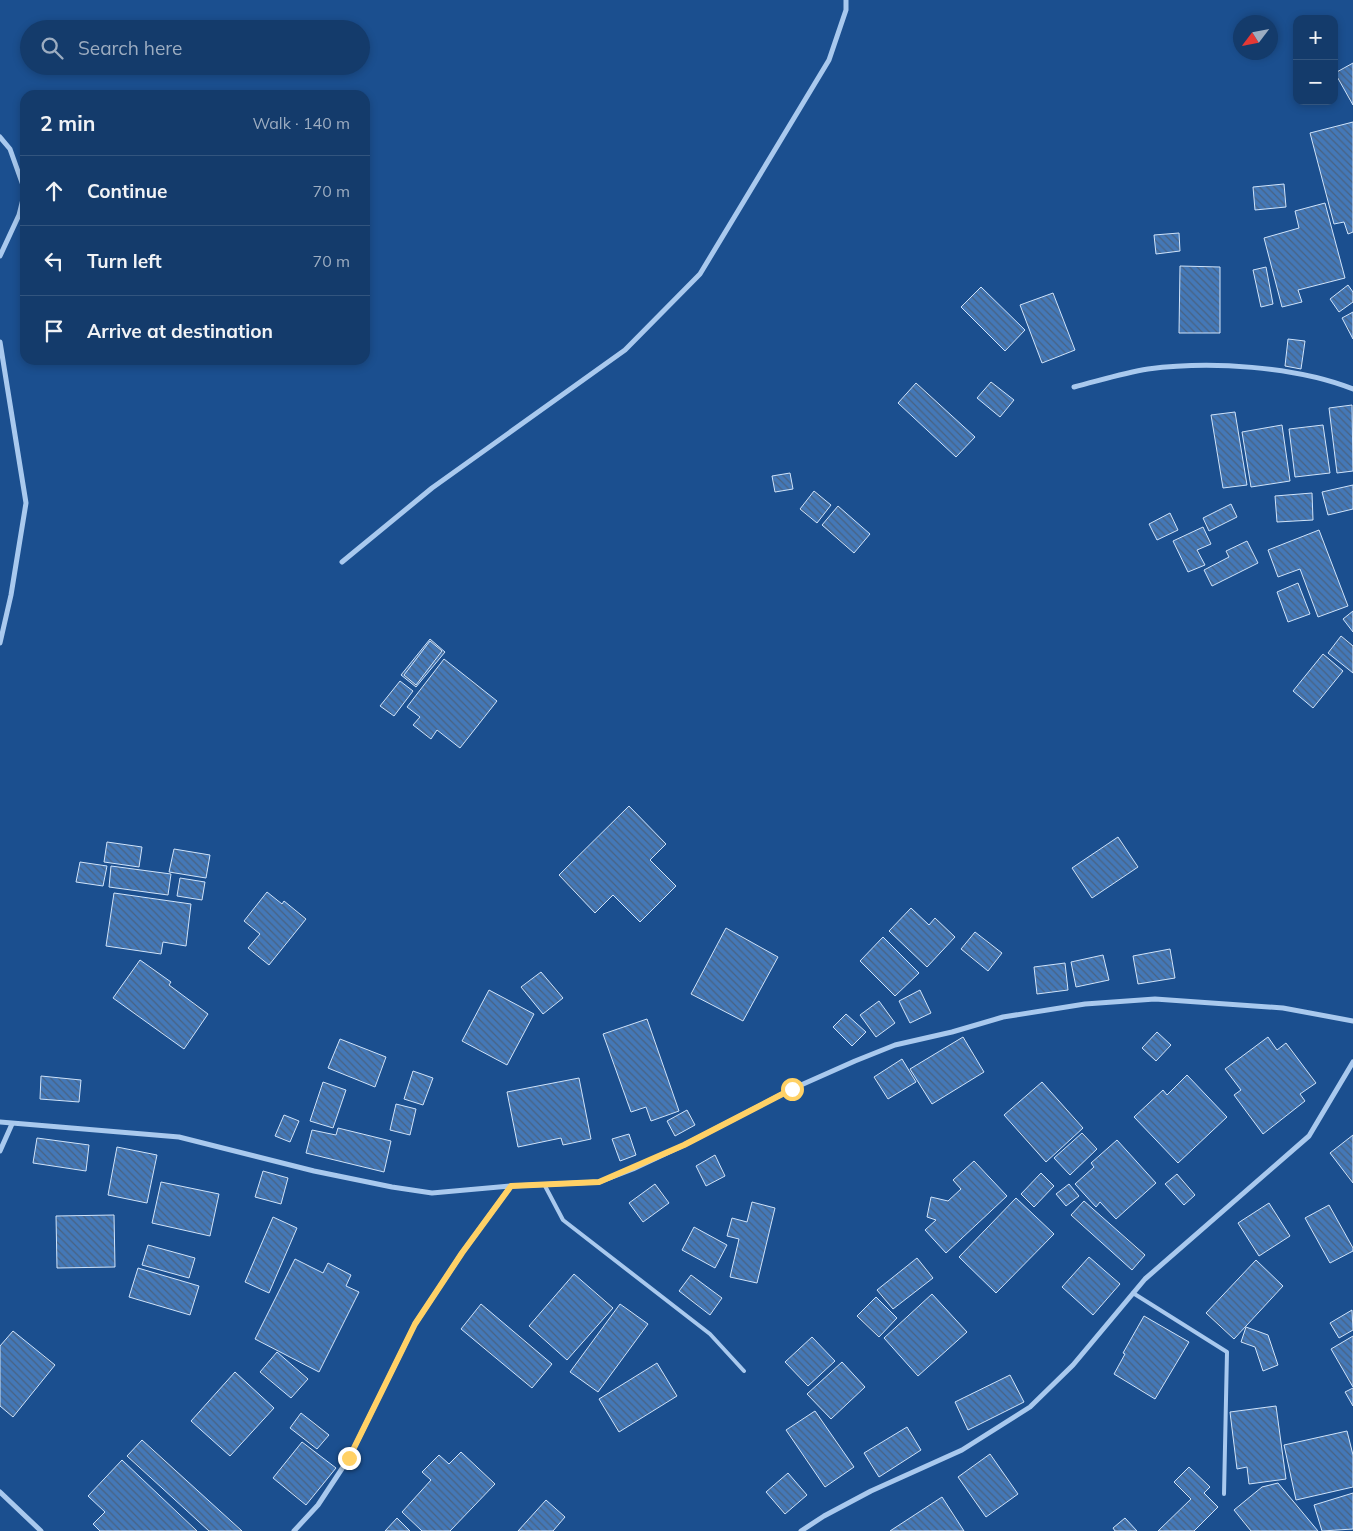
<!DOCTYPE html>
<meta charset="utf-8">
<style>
body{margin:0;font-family:Mulish,sans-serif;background:#1d4271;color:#f1f3f6}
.controls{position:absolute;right:15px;top:15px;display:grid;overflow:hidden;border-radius:10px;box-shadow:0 2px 8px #0003}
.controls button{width:45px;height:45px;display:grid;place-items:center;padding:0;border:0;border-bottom:1px solid #33557e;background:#143b6b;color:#f1f3f6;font:25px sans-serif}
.compass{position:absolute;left:1233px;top:15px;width:45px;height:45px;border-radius:50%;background:#143b6b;box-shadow:0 2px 8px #0003;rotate:238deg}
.stop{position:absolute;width:15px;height:15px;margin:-11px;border:4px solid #ffd166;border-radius:50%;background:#fff}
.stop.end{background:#ffd166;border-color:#fff;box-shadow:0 1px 5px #0008}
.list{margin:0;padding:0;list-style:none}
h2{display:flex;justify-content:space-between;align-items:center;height:65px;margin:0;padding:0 20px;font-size:21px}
h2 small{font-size:16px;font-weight:400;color:#9dadc1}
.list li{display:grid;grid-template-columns:32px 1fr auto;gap:15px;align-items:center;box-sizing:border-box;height:70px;padding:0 20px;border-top:1px solid #33557e}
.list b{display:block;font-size:19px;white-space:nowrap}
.list em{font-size:16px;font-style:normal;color:#9dadc1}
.icon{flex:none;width:28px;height:28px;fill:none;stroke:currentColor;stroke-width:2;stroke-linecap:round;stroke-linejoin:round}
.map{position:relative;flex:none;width:1353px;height:1531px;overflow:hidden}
.search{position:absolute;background:#143b6b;box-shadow:0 2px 8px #0003;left:20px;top:20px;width:350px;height:55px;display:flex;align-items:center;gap:12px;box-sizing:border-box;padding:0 18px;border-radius:28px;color:#9dadc1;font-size:19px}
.panel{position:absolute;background:#143b6b;box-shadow:0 2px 8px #0003;left:20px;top:90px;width:350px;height:275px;border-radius:15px}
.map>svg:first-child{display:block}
</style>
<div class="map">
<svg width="1353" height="1531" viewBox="0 0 1353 1531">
<defs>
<pattern id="building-back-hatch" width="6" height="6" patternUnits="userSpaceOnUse" patternTransform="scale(1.25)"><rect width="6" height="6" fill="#4478b7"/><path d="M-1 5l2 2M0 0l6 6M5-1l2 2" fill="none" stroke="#486282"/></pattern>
</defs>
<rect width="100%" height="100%" fill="#1b4f8f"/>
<path fill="url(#building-back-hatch)" stroke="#cfe3fa" d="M1353 63V105L1335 73Z
M1353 122V232L1348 234 1344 222 1334 224 1310 133Z
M1284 184 1286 207 1255 210 1253 187Z
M1325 203 1345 278 1298 290 1302 302 1282 307 1264 238 1299 228 1295 211Z
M1179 233 1180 251 1156 254 1154 235Z
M1180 266 1220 267V333H1179Z
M1266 267 1273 304 1261 307 1253 270Z
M1348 285 1353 292V302L1339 312 1330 299Z
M981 287 1025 330 1005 351 961 307Z
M1053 293 1075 350 1042 363 1020 305Z
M1353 312V339L1342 318Z
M1288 339 1305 341 1301 369 1285 366Z
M991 382 1014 400 1000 417 977 398Z
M916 383 975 437 956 457 898 403Z
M1352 405 1353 471 1337 473 1329 408Z
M1235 412 1247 485 1223 488 1211 415Z
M1282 425 1290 481 1251 487 1242 432Z
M1323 425 1330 473 1295 477 1289 429Z
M790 473 793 489 775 492 772 476Z
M1353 485V509L1328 515 1322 492Z
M814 491 831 505 817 523 800 509Z
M1312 493 1313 520 1277 522 1275 496Z
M1231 504 1237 517 1209 531 1203 518Z
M838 506 870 534 854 553 822 525Z
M1170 513 1178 530 1157 540 1149 524Z
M1203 527 1211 544 1197 550 1205 565 1188 572 1173 541Z
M1319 530 1348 606 1318 617 1300 569 1278 577 1268 550Z
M1247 541 1258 563 1212 586 1204 570 1229 557 1226 551Z
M1298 583 1310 614 1288 622 1277 592Z
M1353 611V632L1343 619Z
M1341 636 1353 646V673L1328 653Z
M430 639 445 652 416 687 401 675Z
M430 641 442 651 416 685 404 675Z
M1323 654 1343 671 1313 708 1293 691Z
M444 659 497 701 460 748 437 730 431 739 413 725 420 717 407 707Z
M400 681 413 691 394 716 380 706Z
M629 806 666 844 650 860 676 886 640 922 613 895 595 913 559 875Z
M1118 837 1138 867 1092 898 1072 868Z
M107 842 142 847 139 867 104 862Z
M174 849 210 855 206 878 169 872Z
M80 862 107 866 103 886 76 882Z
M111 866 171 874 168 895 109 887Z
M180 878 205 882 202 900 177 896Z
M267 892 282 904 284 901 306 919 269 965 248 948 260 934 244 921Z
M114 893 191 904 186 946 163 942 161 954 106 946Z
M911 908 929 925 935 918 955 937 927 967 889 931Z
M726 928 778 957 743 1021 691 994Z
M975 932 1002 953 988 971 961 949Z
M883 937 919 973 895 996 860 961Z
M1170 949 1175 978 1138 984 1133 956Z
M1103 955 1109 980 1076 987 1071 962Z
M140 960 171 982 169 985 208 1014 184 1049 113 998Z
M1065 963 1068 990 1037 994 1034 967Z
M541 972 563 998 543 1014 521 987Z
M489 990 534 1014 507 1065 462 1041Z
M920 990 931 1013 910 1023 899 1001Z
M879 1001 895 1023 876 1037 860 1015Z
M846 1014 866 1032 852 1046 833 1027Z
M647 1019 679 1111 651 1121 646 1107 631 1112 603 1034Z
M1157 1032 1171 1045 1156 1061 1142 1048Z
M963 1037 984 1072 932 1104 910 1069Z
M1268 1037 1277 1050 1286 1043 1316 1083 1300 1094 1305 1101 1263 1134 1234 1095 1241 1090 1225 1069Z
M340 1039 386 1057 375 1087 328 1068Z
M902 1059 916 1082 888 1099 874 1077Z
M413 1071 433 1078 423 1105 404 1099Z
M1187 1075 1227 1117 1178 1163 1134 1117 1163 1090 1167 1095Z
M41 1076 81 1080 79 1102 40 1099Z
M579 1078 591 1139 563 1145 561 1138 518 1147 507 1092Z
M323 1082 346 1090 333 1128 310 1121Z
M1042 1082 1083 1128 1046 1162 1004 1115Z
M396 1104 416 1109 410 1135 390 1130Z
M687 1110 695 1125 675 1136 667 1121Z
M284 1115 299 1121 290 1142 275 1136Z
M338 1128 391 1141 384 1172 306 1153 312 1130 336 1135Z
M1082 1133 1097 1149 1070 1175 1054 1158Z
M629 1134 636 1155 620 1161 612 1139Z
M1353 1135V1183L1330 1153Z
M37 1138 89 1145 86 1171 33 1163Z
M1117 1140 1156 1183 1116 1219 1100 1202 1096 1207 1075 1184 1094 1167 1091 1163Z
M117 1147 157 1155 147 1203 108 1195Z
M715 1155 725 1176 706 1186 696 1166Z
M974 1161 1007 1196 946 1253 925 1230 936 1220 927 1217 931 1197 948 1201 961 1189 953 1180Z
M263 1171 288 1178 281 1204 255 1197Z
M1041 1173 1054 1186 1034 1207 1021 1194Z
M1177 1174 1195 1195 1184 1205 1165 1184Z
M161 1182 219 1194 210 1236 152 1223Z
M655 1184 669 1203 643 1222 629 1203Z
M1069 1184 1079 1196 1066 1206 1056 1194Z
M1016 1198 1054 1234 996 1293 959 1257Z
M1084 1201 1145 1255 1132 1270 1071 1215Z
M752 1202 775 1208 757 1283 730 1277 739 1239 727 1236 732 1218 747 1222Z
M1269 1203 1290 1236 1259 1256 1238 1223Z
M1329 1205 1353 1248V1251L1330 1263 1305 1218Z
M114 1215 115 1267 57 1268 56 1216Z
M273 1217 297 1228 269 1293 245 1282Z
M694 1227 727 1245 715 1268 682 1250Z
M148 1245 195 1258 189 1278 142 1265Z
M1089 1257 1120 1284 1093 1315 1062 1287Z
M917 1258 933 1278 893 1309 877 1290Z
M295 1259 323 1273 328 1263 351 1275 346 1286 359 1292 319 1372 255 1339Z
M1256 1260 1283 1286 1234 1339 1206 1313Z
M138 1268 199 1286 190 1315 129 1297Z
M574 1274 613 1308 567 1360 529 1326Z
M691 1275 722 1298 710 1315 679 1291Z
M932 1294 967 1332 918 1376 884 1338Z
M876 1297 897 1318 879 1337 857 1316Z
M481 1304 552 1364 532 1388 461 1329Z
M620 1304 648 1324 598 1392 570 1372Z
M1352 1310 1353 1330 1339 1338 1330 1323Z
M1144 1316 1189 1342 1155 1399 1114 1374 1125 1354 1123 1353Z
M1246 1327 1268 1335 1278 1365 1263 1371 1255 1347 1241 1342Z
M13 1331 55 1365 13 1417 0 1406V1346Z
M1353 1336V1387L1331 1349Z
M812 1337 835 1361 808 1386 785 1362Z
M277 1352 308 1379 291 1398 260 1372Z
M842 1362 865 1387 831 1419 807 1394Z
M657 1363 677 1396 619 1432 599 1399Z
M235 1372 274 1408 230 1456 191 1421Z
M1010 1375 1024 1402 968 1430 955 1402Z
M1353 1388V1406L1345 1392Z
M1276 1406 1286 1479 1249 1484 1247 1467 1237 1469 1230 1412Z
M815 1411 854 1467 825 1487 786 1430Z
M301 1413 329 1435 317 1449 290 1428Z
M907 1427 921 1450 879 1477 864 1453Z
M1347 1431 1353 1455V1487L1296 1500 1284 1445Z
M142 1440 242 1531H209L127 1456Z
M302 1442 336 1468 306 1505 273 1478Z
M461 1452 495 1484 450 1531H422L402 1512 431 1480 422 1472 439 1455 449 1464Z
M990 1454 1018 1494 986 1517 958 1477Z
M122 1460 197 1531H100L93 1524 105 1512 88 1496Z
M1189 1467 1210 1487 1204 1493 1218 1507 1194 1531H1158L1191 1499 1174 1482Z
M788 1473 807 1495 785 1514 766 1492Z
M1278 1483 1318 1531H1251L1234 1510 1262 1487Z
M1353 1493V1529L1322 1531 1314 1505Z
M942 1497 964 1531H890Z
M546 1500 565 1517 553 1531H518Z
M397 1518 410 1531H385Z
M1125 1518 1137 1531H1115L1113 1528Z"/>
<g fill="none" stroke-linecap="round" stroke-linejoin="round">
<path stroke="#a9c9ee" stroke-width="4" d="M544 1184 563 1220 710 1334 744 1371
M1133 1293 1227 1352 1224 1494"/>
<path stroke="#a9c9ee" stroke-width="5" d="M0 137 10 149 25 191 19 215 0 256
M0 342 26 503 11 595 0 643
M1074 387C1098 381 1123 373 1148 369 1210 361 1295 366 1353 389
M342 562 432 488 625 350 700 274 829 60 846 10V0
M0 1122 179 1137 314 1171 392 1187 432 1193 511 1186 599 1182 633 1169 684 1145 792 1089 855 1061 895 1045 952 1032 1003 1017 1085 1004 1155 999 1283 1008 1353 1021
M0 1151 12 1124
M0 1492 41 1531
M294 1531 318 1505 349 1458 415 1324 462 1253 511 1186
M801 1531 824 1516 871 1491 962 1450 1030 1407 1073 1365 1145 1279 1309 1136 1353 1062"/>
</g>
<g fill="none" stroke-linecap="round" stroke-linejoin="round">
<path stroke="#ffd166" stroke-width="6" d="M349 1458 415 1324 462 1253 511 1186 599 1182 684 1145 792 1089"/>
</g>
</svg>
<div class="controls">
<button>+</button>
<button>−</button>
</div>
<svg class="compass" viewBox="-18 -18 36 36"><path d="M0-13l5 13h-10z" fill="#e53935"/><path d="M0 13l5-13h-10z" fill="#9dadc1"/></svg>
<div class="stop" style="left:792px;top:1089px"></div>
<div class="stop end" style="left:349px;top:1458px"></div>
<div class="search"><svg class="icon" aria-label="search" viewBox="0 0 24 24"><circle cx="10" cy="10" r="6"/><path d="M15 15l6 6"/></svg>Search here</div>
<section class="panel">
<h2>2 min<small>Walk · 140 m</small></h2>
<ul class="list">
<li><svg class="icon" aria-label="ahead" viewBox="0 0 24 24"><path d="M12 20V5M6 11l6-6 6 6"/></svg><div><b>Continue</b></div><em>70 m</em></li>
<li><svg class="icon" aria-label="left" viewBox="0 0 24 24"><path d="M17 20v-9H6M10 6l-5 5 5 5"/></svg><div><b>Turn left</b></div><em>70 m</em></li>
<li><svg class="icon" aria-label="arrive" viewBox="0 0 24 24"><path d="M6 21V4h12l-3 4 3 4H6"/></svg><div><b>Arrive at destination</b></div></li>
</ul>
</section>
</div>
